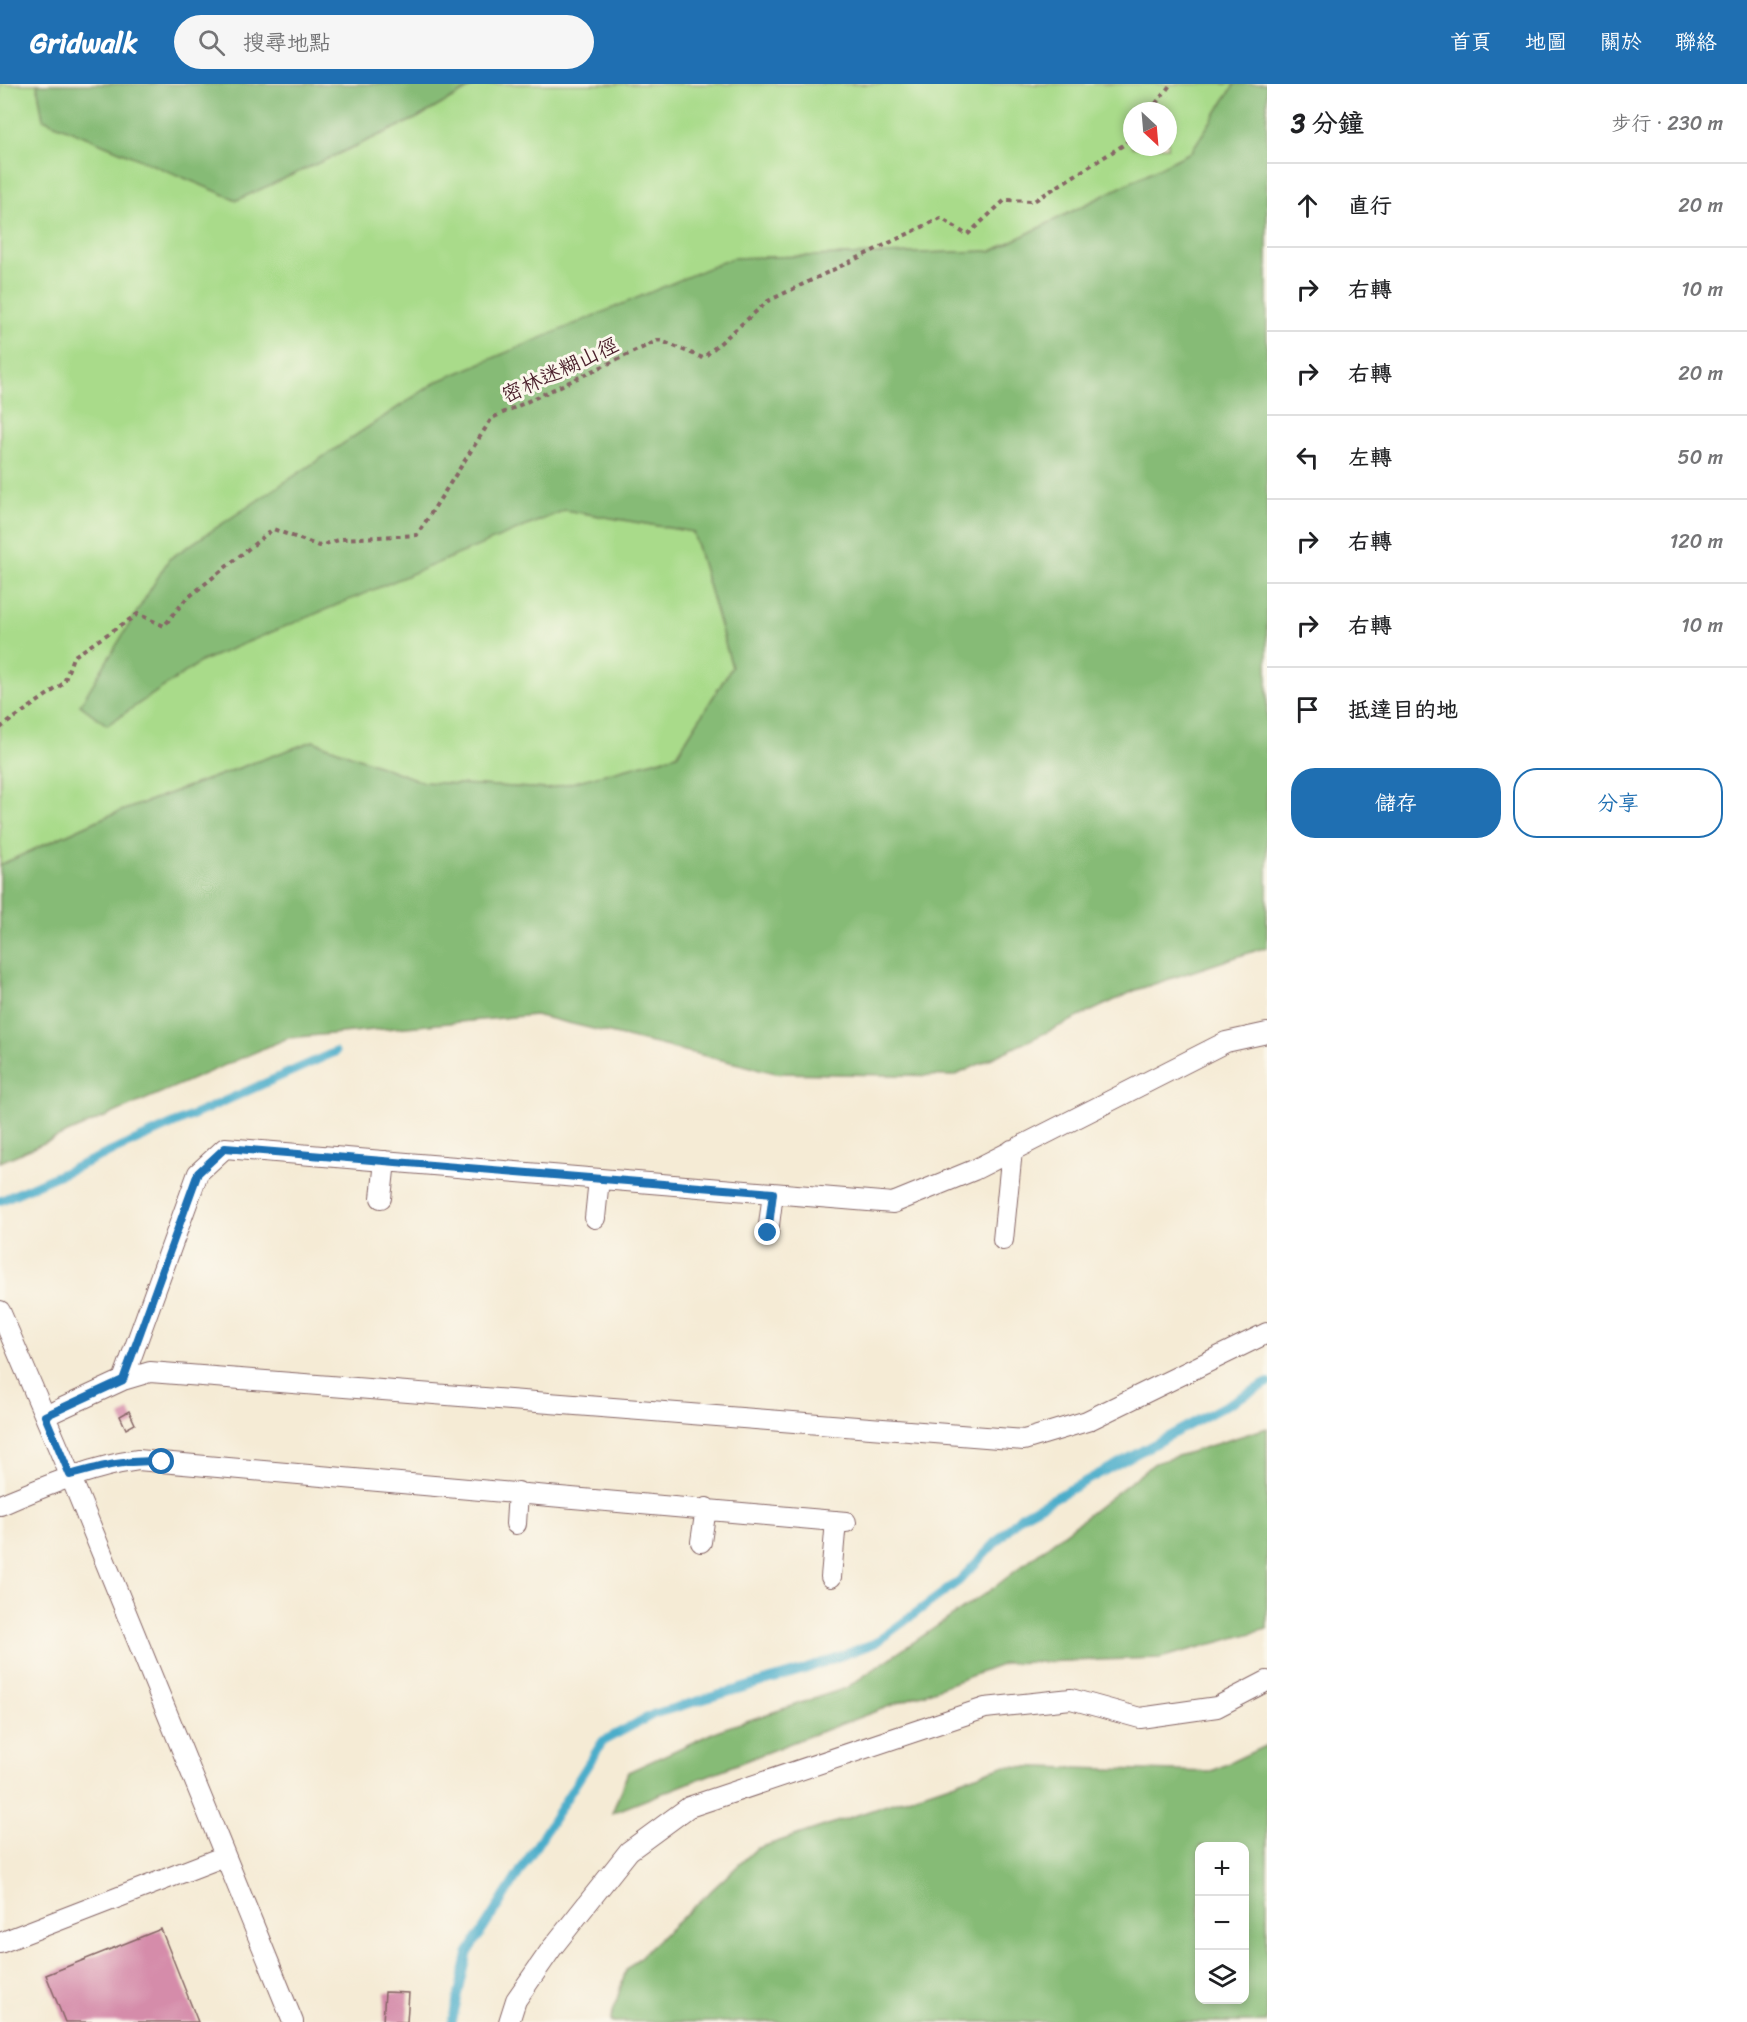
<!DOCTYPE html>
<html lang="zh-TW">
<meta charset="utf-8">
<style>
body{margin:0;font-family:Sriracha,"LXGW WenKai TC",sans-serif;background:#f6f6f6;color:#202124}
.controls{position:absolute;right:18px;bottom:18px;display:grid;overflow:hidden;border-radius:12px;box-shadow:0 3px 9px #0003}
.controls button{width:54px;height:54px;display:grid;place-items:center;padding:0;border:0;border-bottom:2px solid #e0e0e0;background:#fff;color:#202124;font:30px sans-serif}
.compass{position:absolute;left:1123px;top:18px;width:54px;height:54px;border-radius:50%;background:#fff;box-shadow:0 3px 9px #0003;rotate:154deg}
.stop{position:absolute;width:18px;height:18px;margin:-14px;border:4px solid #1f6fb2;border-radius:50%;background:#fff}
.stop.end{background:#1f6fb2;border-color:#fff;box-shadow:0 2px 6px #0008}
.list{margin:0;padding:0;list-style:none}
h2{display:flex;justify-content:space-between;align-items:center;height:78px;margin:0;padding:0 24px;font-size:26px}
h2 small{font-size:20px;font-weight:400;color:#757577}
.list li{display:grid;grid-template-columns:39px 1fr auto;gap:18px;align-items:center;box-sizing:border-box;height:84px;padding:0 24px;border-top:2px solid #e0e0e0}
.list b{display:block;font-size:22px;white-space:nowrap}
.list em{font-size:20px;font-style:normal;color:#757577}
.actions{display:flex;gap:12px;padding:18px 24px}
.actions a{flex:1;padding:14px 0;border:2px solid #1f6fb2;border-radius:24px;text-align:center;font-size:21px;color:#1f6fb2}
.actions .main{background:#1f6fb2;color:#fff}
.icon{flex:none;width:33px;height:33px;fill:none;stroke:currentColor;stroke-width:2;stroke-linecap:round;stroke-linejoin:round}
.map{position:relative;flex:none;width:1267px;height:1938px;overflow:hidden}
header{display:flex;align-items:center;gap:36px;box-sizing:border-box;height:84px;padding:0 30px;background:#1f6fb2;color:#fff}
header strong{font-size:28px}
nav{display:flex;gap:33px;margin-inline-start:auto;font-size:21px}
.search{width:420px;height:54px;background:#f6f6f6;display:flex;align-items:center;gap:15px;box-sizing:border-box;padding:0 21px;border-radius:33px;color:#757577;font-size:22px}
main{display:flex}
aside{flex:1;background:#fff}
.map>svg:first-child{display:block}
</style>
<header>
<strong>Gridwalk</strong>
<div class="search"><svg class="icon" aria-label="search" viewBox="0 0 24 24"><circle cx="10" cy="10" r="6"/><path d="M15 15l6 6"/></svg>搜尋地點</div>
<nav><a>首頁</a><a>地圖</a><a>關於</a><a>聯絡</a></nav>
</header>
<main>
<div class="map">
<svg width="1267" height="1938" viewBox="0 0 1267 1938">
<rect width="100%" height="100%" fill="#fbf7ec"/>
<filter id="ink" filterUnits="userSpaceOnUse"><feTurbulence type="fractalNoise" baseFrequency=".0167" numOctaves="2"/><feDisplacementMap in="SourceGraphic" scale="12" xChannelSelector="R" yChannelSelector="G"/><feConvolveMatrix kernelMatrix="1 2 1 2 8 2 1 2 1" color-interpolation-filters="sRGB"/></filter>
<filter id="wash" filterUnits="userSpaceOnUse"><feTurbulence type="fractalNoise" baseFrequency=".008" numOctaves="4" result="noise"/><feDisplacementMap in="SourceGraphic" scale="24" xChannelSelector="R" yChannelSelector="G"/><feGaussianBlur stdDeviation="1.35" result="paint"/><feColorMatrix in="noise" values="0 0 0 0 0 0 0 0 0 0 0 0 0 0 0 0 0 1.4 0 .05"/><feComposite in="paint" operator="in"/></filter>
<g filter="url(#wash)">
<rect width="100%" height="100%" fill="#f5ebd5"/>
<path fill="#a9db8a" stroke="#7a7d5a" stroke-width="1.5" fill-rule="evenodd" d="M0 0H37L43 35 237 116 417 34 477 0H1235L1191 68 992 167 732 174 107 641 202 577 565 426 693 448 732 583 677 671 549 705 423 698 313 657 105 733 0 781ZM1132 27H1168V63H1132Z"/>
<path fill="#86bb76" stroke="#686d50" stroke-width="1.5" fill-rule="evenodd" d="M37 0H477L417 34 237 116 43 35Z
M1235 0H1267V863L1136 906 954 992 776 989 535 931 288 954 0 1078V781L105 733 313 657 423 698 548 705 677 671 732 583 693 448 565 426 202 577 107 641 80 621 169 475 436 298 732 174 993 167 1191 68Z
M1267 1344V1545L1160 1574 1006 1579 801 1655 612 1729 628 1688 719 1646 846 1604 996 1502 1155 1379Z
M1267 1661V1938H610L626 1886 756 1765 1003 1682 1210 1688ZM1244 1762V1916H1200V1762Z"/>
<g fill="none" stroke-linecap="round" stroke-linejoin="round">
<path stroke="#4badca" stroke-width="9" d="M0 1117 335 968
M452 1938 468 1869 603 1657 654 1630 803 1586 875 1559 959 1497 1021 1432 1267 1299"/>
</g>
<g id="blocks">
<path fill="#d58caa" d="M129 1327 135 1340 126 1345 120 1332Z
M161 1845 198 1938H65L46 1891Z
M385 1908 409 1909 407 1938H383Z"/>
</g>
</g>
<g filter="url(#ink)">
<use href="#blocks" fill-opacity="0" stroke="#866666" stroke-width="1.5"/>
<g fill="none" stroke-linecap="round" stroke-linejoin="round">
<g stroke="#866666" stroke-width="22">
<path id="lane" d="M381 1114 385 1077
M595 1134 599 1095
M768 1149 773 1109
M1003 1156 1012 1066
M0 1227 70 1391 293 1938
M123 1296 198 1089 225 1064 893 1119 974 1086 1226 958 1267 949
M45 1332 123 1296 150 1288 1024 1356 1087 1337 1267 1249
M0 1421C46 1402 89 1383 138 1376L846 1438
M516 1440 518 1408
M701 1458 706 1424
M831 1493 836 1437
M0 1859 225 1772
M509 1938 516 1916 552 1864 629 1767 689 1723 985 1624 1071 1615 1140 1634 1217 1623 1267 1597"/>
</g>
<path stroke="#866666" stroke-width="4" stroke-dasharray="4.5 4.5" stroke-linecap="butt" d="M1150 27 1171 0
M0 644 64 599 73 573 138 530 164 542 185 516 273 445 319 462 342 455 417 451 492 334 659 256 703 274 768 217 941 134 967 151 1005 116 1034 117 1125 60 1132 51"/>
<use href="#lane" stroke="#fff" stroke-width="20"/>
</g>
</g>
<g fill="none" stroke-linecap="round" stroke-linejoin="round" filter="url(#ink)">
<path stroke="#1f6fb2" stroke-width="8" d="M162 1378C129 1375 102 1382 70 1391L45 1332 123 1296 198 1089 225 1064 773 1109 768 1149"/>
</g>
<g text-anchor="middle" stroke-width="6" stroke-linejoin="round" paint-order="stroke">
<g font-size="21" fill="#4a1f2b" stroke="#fbf7ec">
<text transform="translate(560 286) rotate(-25)" y="7">密林迷糊山徑</text>
</g>
</g>
</svg>
<div class="controls">
<button>+</button>
<button>−</button>
<button><svg class="icon" aria-label="layers" viewBox="0 0 24 24"><path d="M12 4l9 5-9 5-9-5zM3 14l9 5 9-5"/></svg></button>
</div>
<svg class="compass" viewBox="-18 -18 36 36"><path d="M0-13l5 13h-10z" fill="#e53935"/><path d="M0 13l5-13h-10z" fill="#757577"/></svg>
<div class="stop" style="left:162px;top:1378px"></div>
<div class="stop end" style="left:768px;top:1149px"></div>
</div>
<aside>
<h2>3 分鐘<small>步行 · 230 m</small></h2>
<ul class="list">
<li><svg class="icon" aria-label="ahead" viewBox="0 0 24 24"><path d="M12 20V5M6 11l6-6 6 6"/></svg><div><b>直行</b></div><em>20 m</em></li>
<li><svg class="icon" aria-label="right" viewBox="0 0 24 24"><path d="M7 20v-9h11M14 6l5 5-5 5"/></svg><div><b>右轉</b></div><em>10 m</em></li>
<li><svg class="icon" aria-label="right" viewBox="0 0 24 24"><path d="M7 20v-9h11M14 6l5 5-5 5"/></svg><div><b>右轉</b></div><em>20 m</em></li>
<li><svg class="icon" aria-label="left" viewBox="0 0 24 24"><path d="M17 20v-9H6M10 6l-5 5 5 5"/></svg><div><b>左轉</b></div><em>50 m</em></li>
<li><svg class="icon" aria-label="right" viewBox="0 0 24 24"><path d="M7 20v-9h11M14 6l5 5-5 5"/></svg><div><b>右轉</b></div><em>120 m</em></li>
<li><svg class="icon" aria-label="right" viewBox="0 0 24 24"><path d="M7 20v-9h11M14 6l5 5-5 5"/></svg><div><b>右轉</b></div><em>10 m</em></li>
<li><svg class="icon" aria-label="arrive" viewBox="0 0 24 24"><path d="M6 21V4h12l-3 4 3 4H6"/></svg><div><b>抵達目的地</b></div></li>
</ul>
<div class="actions"><a class="main">儲存</a><a>分享</a></div>
</aside>
</main>
